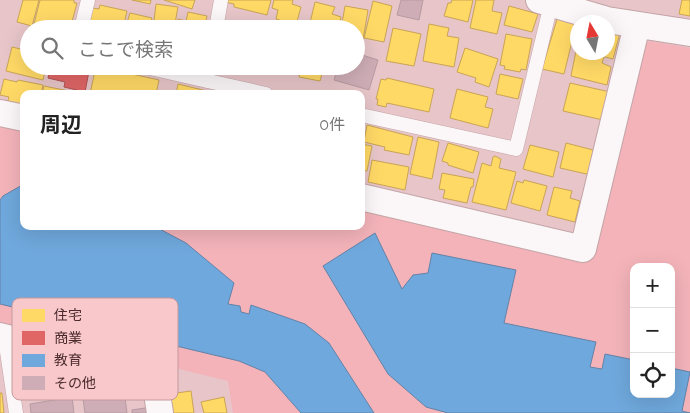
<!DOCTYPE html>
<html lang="ja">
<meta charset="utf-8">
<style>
body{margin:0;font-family:Raleway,"Noto Sans JP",sans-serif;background:#f6f6f6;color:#222}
.controls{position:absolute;right:15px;bottom:15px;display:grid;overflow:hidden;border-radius:10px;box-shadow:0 5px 20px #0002}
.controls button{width:45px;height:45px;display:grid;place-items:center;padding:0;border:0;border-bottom:1px solid #e0e0e0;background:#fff;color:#222;font:25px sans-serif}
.compass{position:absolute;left:570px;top:15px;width:45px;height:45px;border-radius:50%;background:#fff;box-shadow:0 5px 20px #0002;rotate:350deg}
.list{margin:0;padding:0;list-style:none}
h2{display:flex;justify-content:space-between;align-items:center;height:65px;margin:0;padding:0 20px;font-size:21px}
h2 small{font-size:16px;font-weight:400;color:#767676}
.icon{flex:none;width:28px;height:28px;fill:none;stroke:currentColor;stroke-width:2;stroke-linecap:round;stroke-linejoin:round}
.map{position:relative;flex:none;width:690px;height:413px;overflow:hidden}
.search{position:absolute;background:#fff;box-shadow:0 5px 20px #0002;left:20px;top:20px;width:345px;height:55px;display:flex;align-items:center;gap:12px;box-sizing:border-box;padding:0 18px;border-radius:28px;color:#767676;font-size:19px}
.panel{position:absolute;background:#fff;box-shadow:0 5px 20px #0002;left:20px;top:90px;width:345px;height:140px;border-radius:10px}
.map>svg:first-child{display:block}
</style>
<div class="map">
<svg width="690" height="413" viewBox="0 0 690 413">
<rect width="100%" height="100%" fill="#e7c5c8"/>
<path fill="#f3b3b9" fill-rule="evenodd" d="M650 41 690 48V413H233L228 381 0 325V125L24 130V226H361V206L588 256 637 48ZM634 267H671V394H634Z"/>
<path fill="#ffd966" stroke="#c9a455" d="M23 0H39L32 26 17 22Z
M40 0H74V3H77L70 29H53L34 24Z
M132 0H151L150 4Z
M164 0H195L192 9Z
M226 0H271L267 15 234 7V4L225 2Z
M274 0H293L292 4 301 7 296 25 276 19 278 10 272 8Z
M452 0H473L468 22 444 16 448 3H451Z
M476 0H494L492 11 502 13 497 34 470 28Z
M682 0H690V16L679 14Z
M373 1 392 6 384 42 364 38Z
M315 2 335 7 332 14 341 17 338 29 309 27Z
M156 4 178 7 174 29H153Z
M100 5 127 11 123 29H88L92 8 99 9Z
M345 6 368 10 363 40 356 39V29H341Z
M509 6 538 14 532 32 504 25Z
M188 12 207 16 204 29H176L178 19 186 21Z
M130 13 152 18 149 29H125Z
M558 16 577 21 564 74 542 69Z
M429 24 449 28 447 36 459 38 454 67 423 61Z
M269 25 284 29H268Z
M393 28 421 34 414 66 386 61Z
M608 30 620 33 613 59 586 52H608Z
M506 34 532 39 526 70 521 69 520 72 504 69 505 66 500 65Z
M12 47 29 51V66H46L43 80 6 71Z
M465 48 498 59 489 87 475 82 476 78 457 72Z
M576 51 604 57 602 63 611 67 607 85 571 76Z
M96 66 159 80 156 94H90Z
M279 66H297L296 71Z
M301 66H324L320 81 299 77Z
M500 74 523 79 518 99 496 94Z
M387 78 434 89 429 112 387 103 386 107 377 105 378 99H376L381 79 386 80Z
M4 79 17 82 18 80 43 85 41 94H24V108L7 104 9 97 0 95Z
M570 83 610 92 603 120 563 111Z
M178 84 211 92V94H176Z
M44 86 84 94H42Z
M457 89 488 97 485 107 493 109 488 128 450 118Z
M367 125 413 137 409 155 384 150 385 147 364 142Z
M418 137 439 142 432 179 410 174Z
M448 143 479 152 473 173 448 165V163L442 161Z
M566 143 597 151 591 175 560 168Z
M361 144 372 146 367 171 361 170Z
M530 145 559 152 553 177 523 169Z
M495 156 501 159 499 168 516 172 506 210 472 202 482 163 491 166 493 157Z
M372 160 409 167 405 190 368 182Z
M442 173 474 179 473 187H471L467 203 443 198 445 190 439 189Z
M524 180 547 186 540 211 511 203 517 181 523 183Z
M554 187 572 191 570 198 580 201 575 222 547 215Z
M191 391 194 413H172L169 394Z
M0 393H2L4 413H0Z
M224 397 227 413H204L201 402Z"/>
<path fill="#e06666" stroke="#b35455" d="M51 66H90L85 92 64 87 65 82 48 78Z"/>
<path fill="#6fa8dc" stroke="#6482a8" d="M24 184V226H154L186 243 234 283 228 304 240 306 241 312 249 314 251 305 305 324 329 343 374 413H301L265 372 239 361 0 304V200L3 196Z
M375 233 402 289 413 275 428 273 432 253 516 270 504 323 596 342 590 367 602 369 605 354 634 360V394H671V368L690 372 682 411 690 413H448L426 407 388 374 323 266Z"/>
<path fill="#ceadb6" stroke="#b79ba2" d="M401 0H423L419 20 397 15Z
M356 53 378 60 369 90 334 80 338 66H356Z
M81 385 124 390 127 413H85Z
M72 397 74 413H31L30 404Z
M152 407 153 413H132V410Z"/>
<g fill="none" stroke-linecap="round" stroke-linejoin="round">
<g stroke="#c3a4a7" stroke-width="15">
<path id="service" d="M81 29 88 0
M216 29 221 0
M141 66 266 94
M207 81 209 66
M361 115 516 149 551 4
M5 338 16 413"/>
</g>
<g stroke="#c3a4a7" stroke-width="28">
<path id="minor" d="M539 0 607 20 690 33
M0 113 24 118
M361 197 583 249 637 25
M0 336 154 374 160 413"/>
</g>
<use href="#service" stroke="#fbf6f7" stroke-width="14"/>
<use href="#minor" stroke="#fbf6f7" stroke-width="26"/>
</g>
<rect x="12" y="298" width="166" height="102" rx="8" fill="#f9c8cb" stroke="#c4999c" stroke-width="1"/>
<rect x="22" y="309" width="23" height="13" fill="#ffd966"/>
<rect x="22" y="331" width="23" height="14" fill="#e06666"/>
<rect x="22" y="354" width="23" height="13" fill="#6fa8dc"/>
<rect x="22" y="376" width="23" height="14" fill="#ceadb6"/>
<g font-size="14" fill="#4a2a2d">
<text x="54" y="320">住宅</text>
<text x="54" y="343">商業</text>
<text x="54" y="365">教育</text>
<text x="54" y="388">その他</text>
</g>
</svg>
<div class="controls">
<button>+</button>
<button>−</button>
<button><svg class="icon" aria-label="locate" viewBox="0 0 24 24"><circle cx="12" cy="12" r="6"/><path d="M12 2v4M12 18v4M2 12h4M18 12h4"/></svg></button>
</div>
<svg class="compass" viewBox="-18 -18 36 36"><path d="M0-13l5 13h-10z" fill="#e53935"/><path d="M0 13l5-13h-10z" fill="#767676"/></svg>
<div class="search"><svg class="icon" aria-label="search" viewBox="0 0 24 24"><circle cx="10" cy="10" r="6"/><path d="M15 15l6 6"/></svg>ここで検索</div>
<section class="panel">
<h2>周辺<small>0件</small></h2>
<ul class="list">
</ul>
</section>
</div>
